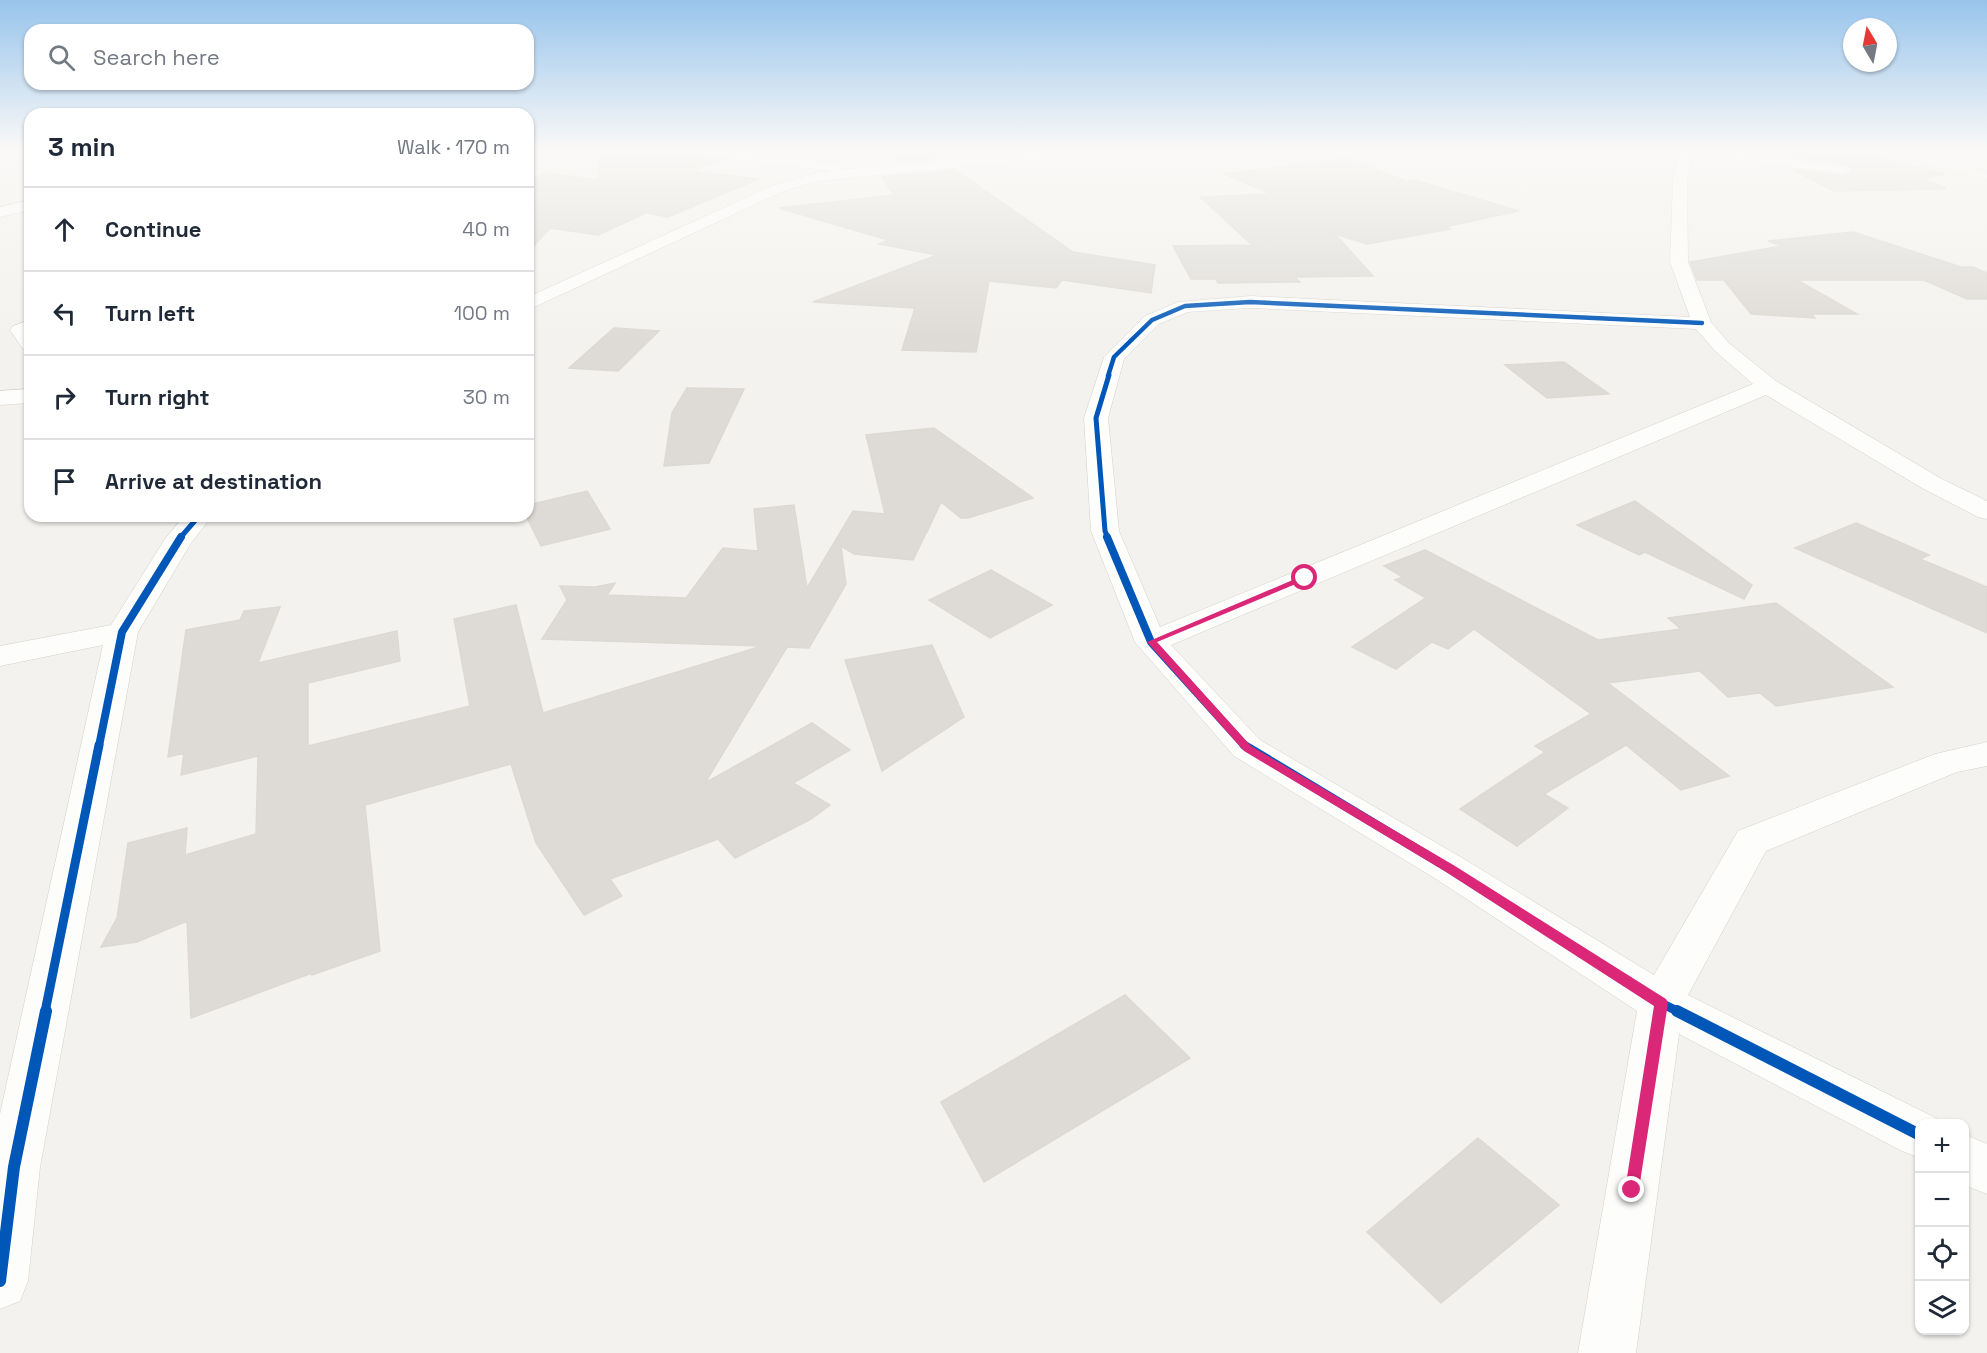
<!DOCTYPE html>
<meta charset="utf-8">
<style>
body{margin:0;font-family:"Space Grotesk",sans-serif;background:#f6f6f7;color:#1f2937}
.controls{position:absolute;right:18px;bottom:18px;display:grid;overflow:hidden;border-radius:12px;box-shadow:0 2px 4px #0004}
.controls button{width:54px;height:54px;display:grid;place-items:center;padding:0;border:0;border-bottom:2px solid #e0e1e3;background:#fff;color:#1f2937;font:30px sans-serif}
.compass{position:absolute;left:1843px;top:18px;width:54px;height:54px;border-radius:50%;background:#fff;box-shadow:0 2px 4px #0004;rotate:350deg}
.stop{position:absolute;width:18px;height:18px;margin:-14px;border:4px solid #db2777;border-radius:50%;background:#fff}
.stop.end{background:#db2777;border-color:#fff;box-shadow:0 2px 6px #0008}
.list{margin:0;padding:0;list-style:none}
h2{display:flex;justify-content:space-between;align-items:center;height:78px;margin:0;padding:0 24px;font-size:26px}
h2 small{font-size:20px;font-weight:400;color:#747a83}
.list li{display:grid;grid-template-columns:39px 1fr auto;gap:18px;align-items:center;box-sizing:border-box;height:84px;padding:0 24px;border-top:2px solid #e0e1e3}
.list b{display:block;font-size:22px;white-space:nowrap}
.list em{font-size:20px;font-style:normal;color:#747a83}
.icon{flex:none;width:33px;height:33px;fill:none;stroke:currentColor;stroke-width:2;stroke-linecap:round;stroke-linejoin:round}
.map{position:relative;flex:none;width:1987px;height:1353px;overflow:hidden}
.search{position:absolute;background:#fff;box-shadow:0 2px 4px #0004;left:24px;top:24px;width:510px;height:66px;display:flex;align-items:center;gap:15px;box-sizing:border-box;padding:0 21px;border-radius:18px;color:#747a83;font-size:22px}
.panel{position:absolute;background:#fff;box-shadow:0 2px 4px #0004;left:24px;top:108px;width:510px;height:414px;border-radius:18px}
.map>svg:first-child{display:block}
</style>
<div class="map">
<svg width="1987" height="1353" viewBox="0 0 1987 1353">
<rect width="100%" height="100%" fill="#f4f2ee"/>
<path fill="#dedbd6" stroke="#dcd9d4" stroke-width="1.5" d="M599 150H685L693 156 722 160 689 171 759 179 668 217 646 213 598 235 550 228 528 252V180L548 173 597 180Z
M887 150H927L939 158 900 162Z
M1753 150H1851L1945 174 1922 179 1945 187V189L1834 191 1791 169 1844 176 1853 171 1849 165Z
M1345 158 1406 181 1415 180 1519 211 1444 227 1451 229 1367 244 1335 234 1373 276 1294 277 1300 282 1218 283 1216 279H1191L1173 246 1252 245 1200 197 1271 194 1224 174Z
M956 170 1073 252 1155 265 1151 293 1062 280 1056 288 989 281 976 352 902 350 915 308 813 302 937 255 879 244 888 240 779 208 894 195 882 177Z
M1853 232 1961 267H1973L1987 273V299H1967L1924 280H1797L1857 314H1811L1815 318 1751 314 1724 280H1697L1690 262 1782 246 1768 241Z
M614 328 659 331 618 371 569 368Z
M1564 362 1609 394 1547 398 1505 365Z
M687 388 744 389 709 463 664 466 672 413Z
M934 428 1033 498 968 518H961L941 502 927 532H924L926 533 913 560 854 554 841 546 846 584 809 648 787 647 705 783 812 723 850 750 793 783 830 805 811 819 735 858 718 839 610 879 622 896 584 915 536 843 511 764 365 805 380 951 312 975V973L191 1018 187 921 137 942 101 947 117 918 128 843 187 828 185 855 256 834 258 756 181 775 184 753 168 757 186 630 240 620 244 611 280 607 258 663 397 631 400 661 308 683V746L470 706 454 619 516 605 543 713 762 646 542 639 567 600 560 586 595 587 615 583 607 595 686 598 723 548 758 551 754 509 794 505 807 588 853 511 885 514 866 435Z
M587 491 610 529 541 546 526 516 528 505Z
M1635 501 1752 585 1744 599 1645 552 1639 555 1577 525Z
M1856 523 1929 555 1920 559 1987 587V633L1795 548Z
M1425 550 1598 640 1681 629 1668 618 1776 603 1893 687 1776 706 1760 693 1728 697 1700 671 1608 683 1729 776 1681 790 1626 745 1544 794 1568 808 1517 846 1460 809 1545 752 1535 746 1591 714 1474 629 1448 649 1432 642 1396 669 1352 647 1426 598 1395 580 1403 577 1384 566Z
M991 570 1052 605 990 638 929 600Z
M932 645 964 717 882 771 845 660Z
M1125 995 1190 1058 984 1182 941 1102Z
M1478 1138 1559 1205 1441 1303 1367 1232Z"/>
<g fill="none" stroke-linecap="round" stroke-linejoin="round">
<g stroke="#d2d0cb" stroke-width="1">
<path id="street" d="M534 150H553L528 161V152Z
M687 150H728L834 163 839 164 841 167 839 170 1051 150H1104L1098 154 818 181 784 191 528 310V297L774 185 816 173 831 171 693 154Z
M1680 150H1725L1849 167 1851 170 1844 174 1693 154 1687 181 1688 262 1711 322 1729 343 1776 381 1940 478 1987 501V519L1978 517 1922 488 1766 395 1171 645 1260 740 1464 859 1654 975 1738 831 1935 754 1987 742V766L1957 772 1766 851 1688 995 1938 1119 1940 1124H1920V1158L1902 1151 1679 1034 1636 1353H1578L1637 1011 1436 879 1234 756 1135 642 1091 531 1084 418 1104 357 1145 316 1178 302 1250 296 1690 317 1670 262 1673 181ZM1250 308 1696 329 1715 351 1753 384 1160 627 1119 531 1108 418 1124 359 1159 324 1188 312Z
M30 200V210L0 217V207Z
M30 320V351L23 349 10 330 13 326Z
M30 389V403L0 405V391Z
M184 516H212L191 543 138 632 40 1167 28 1281 20 1301 0 1309V1114L103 645 0 666V646L111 625 165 539Z
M1964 1134 1987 1144V1194L1964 1185Z"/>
</g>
<g stroke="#d3cfc5" stroke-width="1">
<path id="secondary" d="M1879 150H1901L1987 172V180L1880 153Z"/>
</g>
<use href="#street" fill="#fdfdfc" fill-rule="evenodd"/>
<use href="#secondary" fill="#f7f6f1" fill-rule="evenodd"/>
<g stroke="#fff" stroke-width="7">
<path id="cycleway-far4" d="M1108 376 1114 357 1152 320 1185 306 1250 302 1702 323"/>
</g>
<g stroke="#fff" stroke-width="8">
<path id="cycleway-far3" d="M180 538 199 516
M1108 538 1105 531 1096 418 1109 375"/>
</g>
<g stroke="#fff" stroke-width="11">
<path id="cycleway-far2" d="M1107 537 1151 642 1245 746
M99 746 122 632 181 537"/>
</g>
<g stroke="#fff" stroke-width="13">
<path id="cycleway-far1" d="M1244 745 1450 869 1661 1003 1679 1012
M45 1012 99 745"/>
</g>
<g stroke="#fff" stroke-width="16">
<path id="cycleway" d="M1677 1011 1920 1135
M0 1281 14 1167 46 1011"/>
</g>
<use href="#cycleway-far4" stroke="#0057b8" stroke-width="4.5"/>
<use href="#cycleway-far3" stroke="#0057b8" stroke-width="5"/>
<use href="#cycleway-far2" stroke="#0057b8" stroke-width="8"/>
<use href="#cycleway-far1" stroke="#0057b8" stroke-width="9"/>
<use href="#cycleway" stroke="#0057b8" stroke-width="12"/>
</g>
<linearGradient id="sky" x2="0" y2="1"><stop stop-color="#98c4ec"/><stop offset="0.44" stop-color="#faf9f7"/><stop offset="1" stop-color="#faf9f7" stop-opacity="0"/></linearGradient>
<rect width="1987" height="340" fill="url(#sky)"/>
<path fill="#db2777" d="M1302 576 1310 578 1157 642 1251 746 1455 866 1666 999 1668 1003 1638 1195 1632 1197 1627 1195 1625 1190 1654 1006 1446 872 1244 751 1147 642Z"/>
</svg>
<div class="controls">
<button>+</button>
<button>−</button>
<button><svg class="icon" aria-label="locate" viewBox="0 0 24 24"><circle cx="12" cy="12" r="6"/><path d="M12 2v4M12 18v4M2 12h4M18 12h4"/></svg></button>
<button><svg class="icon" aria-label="layers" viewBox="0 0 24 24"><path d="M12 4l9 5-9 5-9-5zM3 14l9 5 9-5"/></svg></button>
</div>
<svg class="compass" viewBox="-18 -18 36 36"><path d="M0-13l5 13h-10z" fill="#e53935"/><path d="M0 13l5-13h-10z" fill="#747a83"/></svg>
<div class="stop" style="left:1305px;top:578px"></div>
<div class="stop end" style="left:1632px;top:1190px"></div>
<div class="search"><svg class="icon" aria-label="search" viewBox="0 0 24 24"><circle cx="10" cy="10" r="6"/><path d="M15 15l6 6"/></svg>Search here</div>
<section class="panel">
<h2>3 min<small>Walk · 170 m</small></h2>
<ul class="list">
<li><svg class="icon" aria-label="ahead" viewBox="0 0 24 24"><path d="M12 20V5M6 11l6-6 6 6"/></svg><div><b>Continue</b></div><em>40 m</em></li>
<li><svg class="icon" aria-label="left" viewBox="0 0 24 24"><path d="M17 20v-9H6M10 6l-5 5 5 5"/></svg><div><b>Turn left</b></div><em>100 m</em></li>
<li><svg class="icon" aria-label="right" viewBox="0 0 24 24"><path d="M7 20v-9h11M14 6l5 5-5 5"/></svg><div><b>Turn right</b></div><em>30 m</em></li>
<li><svg class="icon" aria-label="arrive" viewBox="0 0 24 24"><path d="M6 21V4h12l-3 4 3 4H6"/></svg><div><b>Arrive at destination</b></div></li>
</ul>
</section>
</div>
